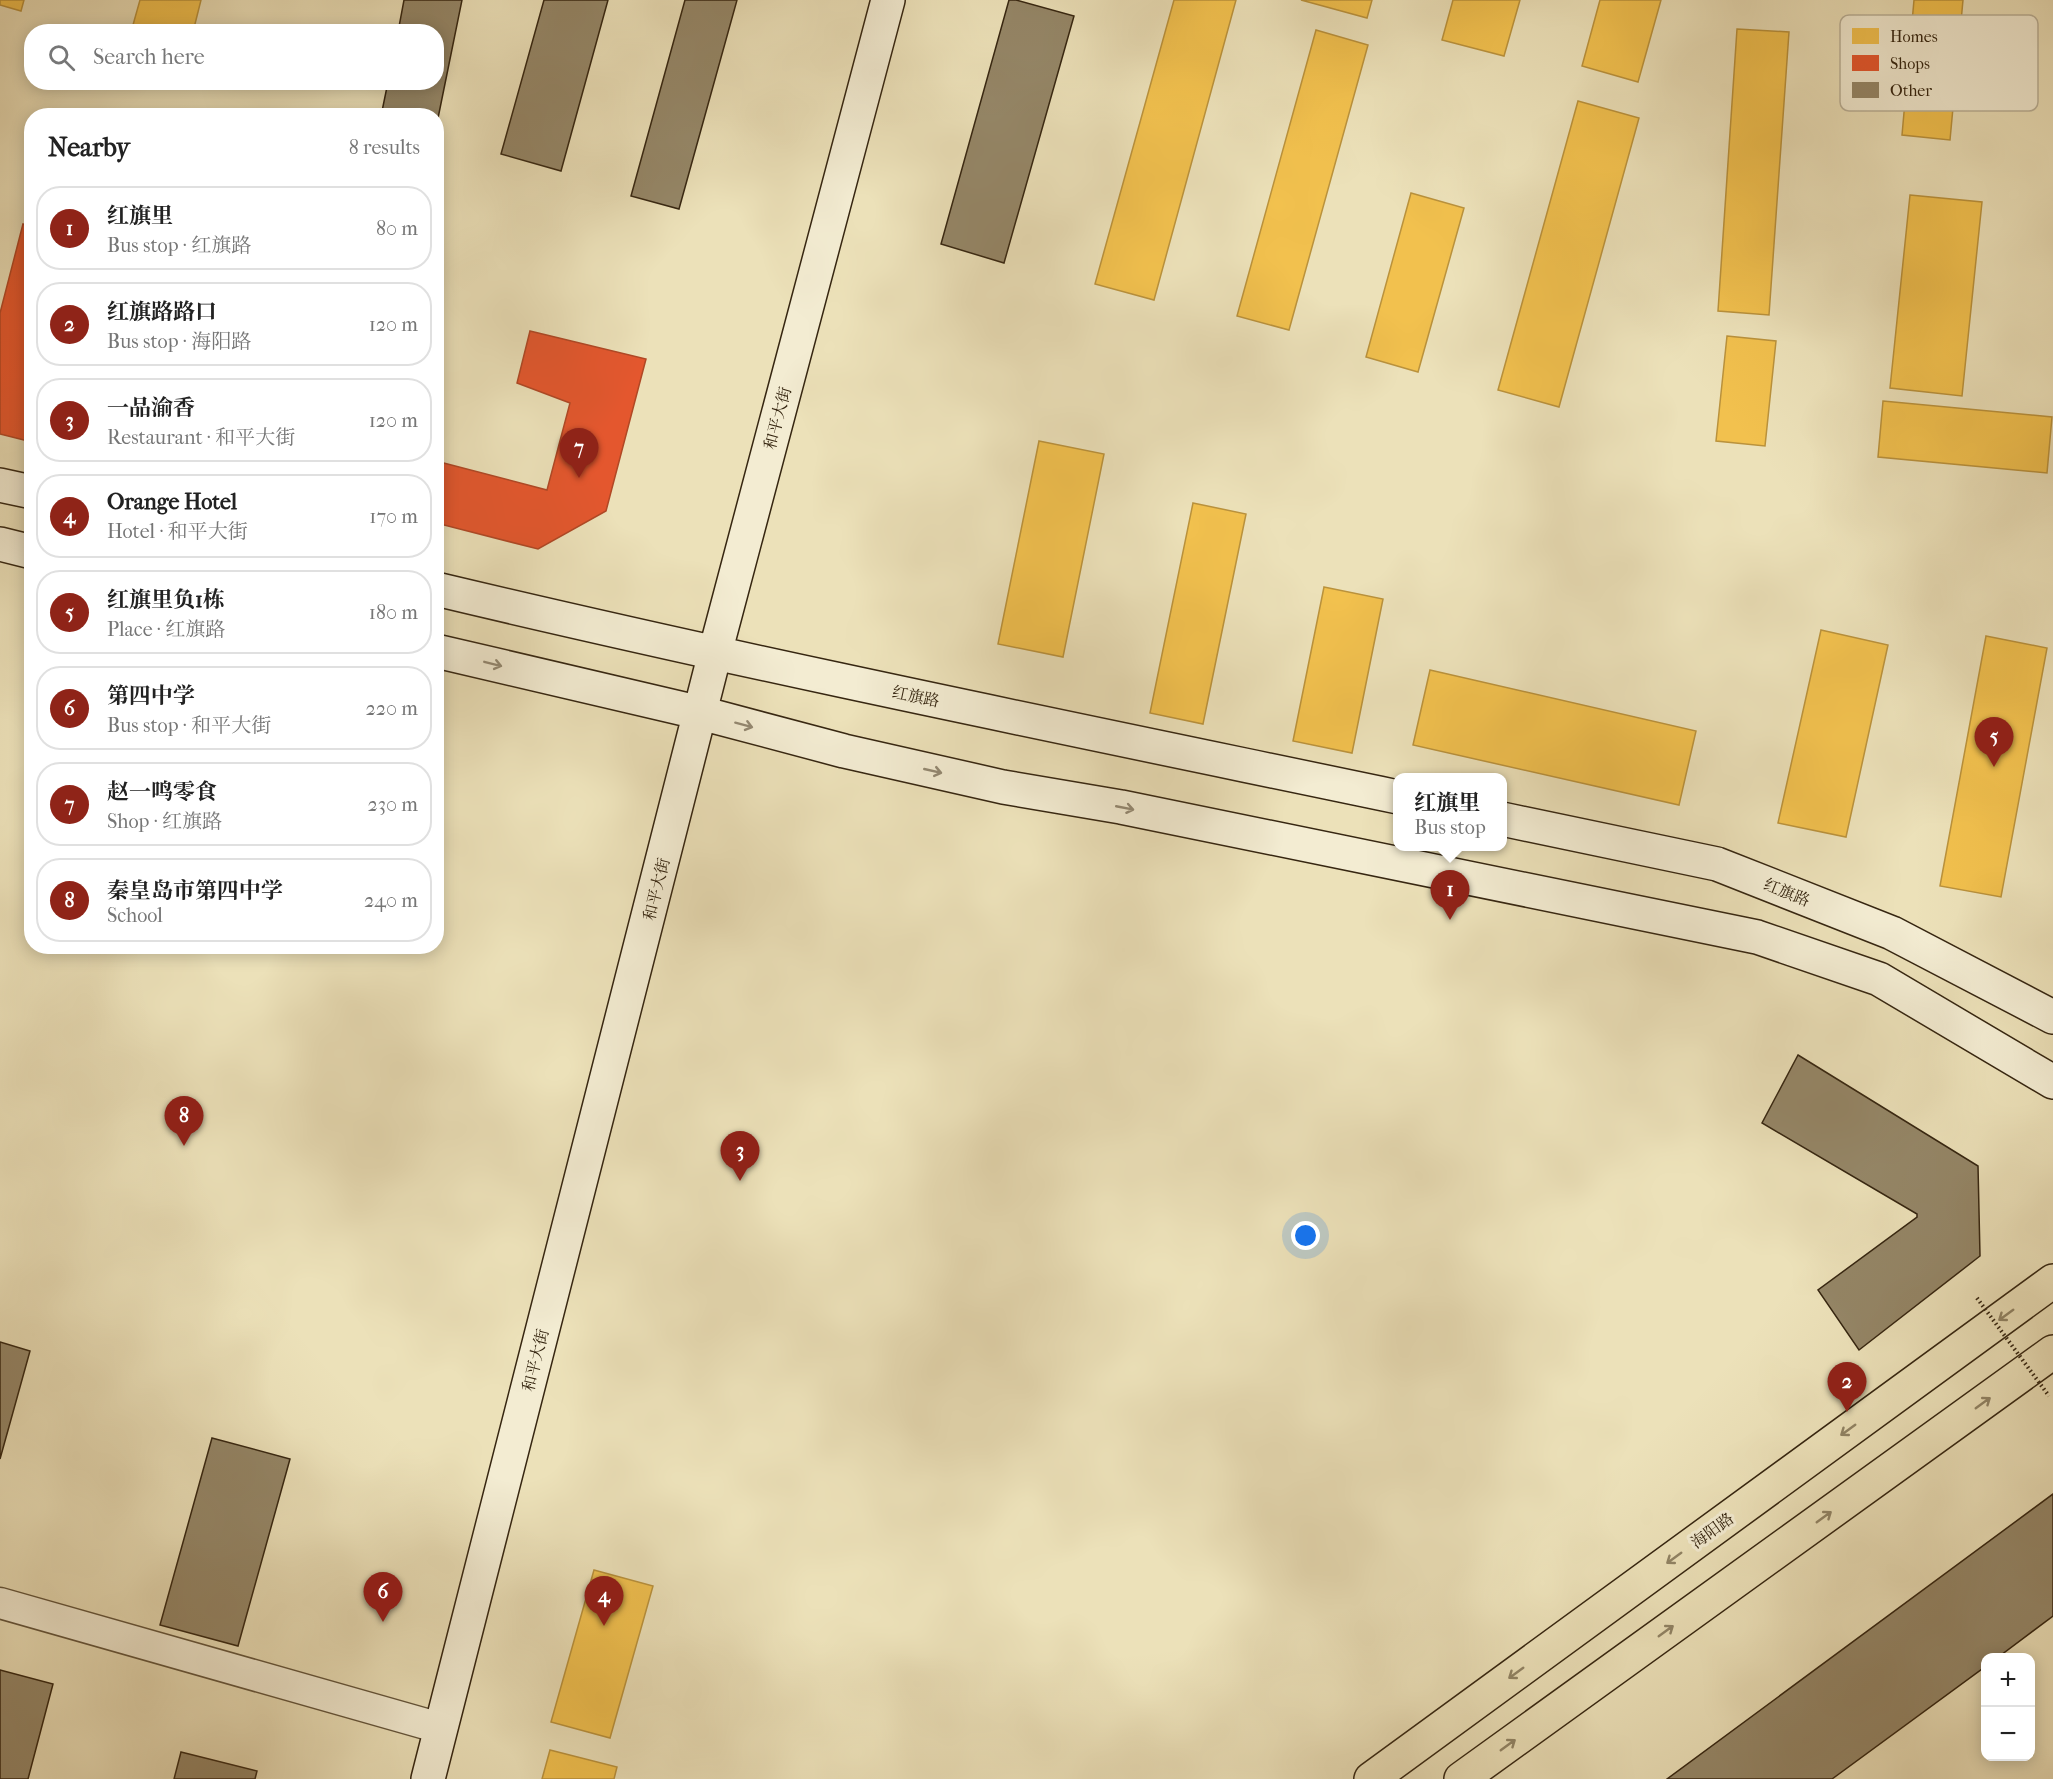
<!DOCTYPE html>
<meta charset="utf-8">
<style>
body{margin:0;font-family:"IM FELL French Canon","Noto Serif SC",serif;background:#f2f2f2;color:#222}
.controls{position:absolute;right:18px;bottom:18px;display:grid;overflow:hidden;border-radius:12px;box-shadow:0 3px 15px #0003}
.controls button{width:54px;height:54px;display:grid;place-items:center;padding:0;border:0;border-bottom:2px solid #e0e0e0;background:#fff;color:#222;font:30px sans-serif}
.you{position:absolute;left:1306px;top:1236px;width:21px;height:21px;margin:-15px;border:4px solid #fff;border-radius:50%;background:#1a73e8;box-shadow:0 0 0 9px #1a73e833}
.badge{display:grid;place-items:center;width:39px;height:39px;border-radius:50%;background:#8f2418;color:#fff;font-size:20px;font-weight:700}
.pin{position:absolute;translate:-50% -50px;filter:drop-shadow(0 2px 3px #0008)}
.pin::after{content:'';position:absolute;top:32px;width:21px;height:18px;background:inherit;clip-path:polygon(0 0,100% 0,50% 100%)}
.popup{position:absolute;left:1393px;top:773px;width:114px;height:78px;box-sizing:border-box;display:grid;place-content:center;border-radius:12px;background:#fff;filter:drop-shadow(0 2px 4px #0005);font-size:20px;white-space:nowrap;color:#767676}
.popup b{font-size:22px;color:#222}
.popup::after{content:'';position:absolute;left:50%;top:100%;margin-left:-12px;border:12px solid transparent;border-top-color:#fff}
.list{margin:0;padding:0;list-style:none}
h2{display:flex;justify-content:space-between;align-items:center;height:78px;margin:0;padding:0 24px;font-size:26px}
h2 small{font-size:20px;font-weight:400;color:#767676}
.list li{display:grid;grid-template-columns:39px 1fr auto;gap:18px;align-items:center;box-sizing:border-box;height:84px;margin:0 12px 12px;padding:0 12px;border:2px solid #e0e0e0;border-radius:24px}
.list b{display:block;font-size:22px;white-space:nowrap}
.list p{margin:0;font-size:20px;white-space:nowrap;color:#767676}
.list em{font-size:20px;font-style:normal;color:#767676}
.icon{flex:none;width:33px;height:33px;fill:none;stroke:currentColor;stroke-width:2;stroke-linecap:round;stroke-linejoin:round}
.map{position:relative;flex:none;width:2053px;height:1779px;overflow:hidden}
.search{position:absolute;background:#fff;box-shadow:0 3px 15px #0003;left:24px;top:24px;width:420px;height:66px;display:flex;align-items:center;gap:15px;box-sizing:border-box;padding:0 21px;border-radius:24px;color:#767676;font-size:22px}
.panel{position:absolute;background:#fff;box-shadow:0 3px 15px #0003;left:24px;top:108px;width:420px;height:846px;border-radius:24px}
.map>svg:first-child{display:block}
</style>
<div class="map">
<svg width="2053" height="1779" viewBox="0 0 2053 1779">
<rect width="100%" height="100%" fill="#ece1b9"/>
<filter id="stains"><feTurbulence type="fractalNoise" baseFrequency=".00333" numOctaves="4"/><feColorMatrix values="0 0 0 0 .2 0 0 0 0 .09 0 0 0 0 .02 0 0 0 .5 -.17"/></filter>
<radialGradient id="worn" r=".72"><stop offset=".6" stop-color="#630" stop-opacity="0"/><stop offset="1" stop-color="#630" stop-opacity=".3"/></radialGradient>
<path fill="#f2c14e" stroke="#ba923c" stroke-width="1.5" d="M0 0H24L21 11 0 5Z
M140 0H201L193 32H131Z
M1174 0H1236L1154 300 1095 284Z
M1301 0H1372L1367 18Z
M1453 0H1520L1504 56 1442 40Z
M1600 0H1661L1638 82 1582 66Z
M1914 0H1963L1950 140 1902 135Z
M1737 29 1789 32 1769 315 1718 311Z
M1316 30 1368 45 1289 330 1237 316Z
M1578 101 1639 118 1559 407 1498 390Z
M1411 193 1464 208 1418 372 1366 357Z
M1910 195 1982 202 1962 396 1890 388Z
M1727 336 1776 341 1765 446 1716 441Z
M1883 401 2052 417 2047 473 1878 457Z
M1039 441 1104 454 1063 657 998 644Z
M1193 503 1246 514 1203 724 1150 713Z
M1324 587 1383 599 1352 753 1293 741Z
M1821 630 1888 645 1846 837 1778 823Z
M1986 636 2047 648 2001 897 1940 886Z
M1430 670 1696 731 1679 805 1413 745Z
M594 1570 653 1586 610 1738 551 1722Z
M550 1750 617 1767 614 1779H542Z"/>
<path fill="#e4572e" stroke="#b04825" stroke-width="1.5" d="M23 224 32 226V442L0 434V313Z
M530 331 646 359 606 511 538 549 436 523V461L547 490 570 403 517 383Z"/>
<path fill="#958768" stroke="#362611" stroke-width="1.5" d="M404 0H462L436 128V116H381L388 82H436V32H398Z
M544 0H608L561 171 501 154Z
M685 0H737L679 209 631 196Z
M1009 0H1016L1074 16 1004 263 941 244Z
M1798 1055 1978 1166 1980 1256 1859 1350 1818 1290 1917 1217V1214L1762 1123Z
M0 1342 30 1351 0 1459Z
M212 1438 290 1459 238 1646 160 1625Z
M2053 1494V1616L1997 1658H1986V1666L1832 1779H1667Z
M0 1670 53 1684 28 1779H0Z
M181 1752 257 1771 255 1779H174Z"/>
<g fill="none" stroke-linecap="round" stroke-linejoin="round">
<g stroke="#64553b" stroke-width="33">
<path id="street" d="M0 1603 440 1728"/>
</g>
<g stroke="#362611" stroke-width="36">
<path id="secondary" d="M0 485 32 492
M0 544 32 552
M436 589C755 665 1077 730 1398 797
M436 651 701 713 844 751 1003 787 1121 807 1757 937 1879 979 2053 1082
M1502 819 1717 864 1892 933 2053 1017
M428 1779 715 653 888 0"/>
</g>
<g stroke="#362611" stroke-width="36">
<path id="primary" d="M1371 1779 2053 1281
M1461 1779 2053 1352"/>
</g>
<use href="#street" stroke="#f3ecd2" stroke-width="30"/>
<use href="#secondary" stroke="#f3ecd2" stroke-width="33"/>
<use href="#primary" stroke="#ece1b9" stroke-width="33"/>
<path stroke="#362611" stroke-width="4" stroke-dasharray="1.5 3" stroke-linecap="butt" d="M1977 1298 2049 1396"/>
</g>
<defs><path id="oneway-shaft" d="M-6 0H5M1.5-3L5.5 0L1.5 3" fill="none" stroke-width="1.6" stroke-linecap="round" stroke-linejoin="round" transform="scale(1.5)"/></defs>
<g stroke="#948972">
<use href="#oneway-shaft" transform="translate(493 664) rotate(14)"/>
<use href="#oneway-shaft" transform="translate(744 725) rotate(15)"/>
<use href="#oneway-shaft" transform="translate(933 771) rotate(13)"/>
<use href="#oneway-shaft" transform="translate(1125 808) rotate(11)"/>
</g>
<g stroke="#918465">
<use href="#oneway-shaft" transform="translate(2006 1315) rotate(144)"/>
<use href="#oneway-shaft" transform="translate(1983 1403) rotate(-36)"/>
<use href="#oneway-shaft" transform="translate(1848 1430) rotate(144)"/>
<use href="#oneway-shaft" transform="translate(1824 1517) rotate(-36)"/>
<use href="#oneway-shaft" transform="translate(1674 1558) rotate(144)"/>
<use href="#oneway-shaft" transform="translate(1666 1631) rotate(-36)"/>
<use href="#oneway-shaft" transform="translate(1516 1673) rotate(144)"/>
<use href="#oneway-shaft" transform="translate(1508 1745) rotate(-36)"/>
</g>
<g text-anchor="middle" stroke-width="6" stroke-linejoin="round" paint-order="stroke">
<g font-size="16" fill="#362611" stroke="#f3ecd2">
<text transform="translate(777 418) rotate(-75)" y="6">和平大街</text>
<text transform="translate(916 696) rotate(12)" y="6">红旗路</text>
<text transform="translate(656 889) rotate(-76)" y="6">和平大街</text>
<text transform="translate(1787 892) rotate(22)" y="6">红旗路</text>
<text transform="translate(535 1360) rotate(-76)" y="6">和平大街</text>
<text transform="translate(1712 1530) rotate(-36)" y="6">海阳路</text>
</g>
</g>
<rect x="1840" y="15" width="198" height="96" rx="9" fill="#f3ecd2" stroke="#bab198" stroke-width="1.5"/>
<rect x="1852" y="28" width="27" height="16" fill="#f2c14e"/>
<rect x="1852" y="55" width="27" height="16" fill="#e4572e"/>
<rect x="1852" y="82" width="27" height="16" fill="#958768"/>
<g font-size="16" fill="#362611">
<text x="1890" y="42">Homes</text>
<text x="1890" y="69">Shops</text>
<text x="1890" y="96">Other</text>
</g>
<rect width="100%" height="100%" filter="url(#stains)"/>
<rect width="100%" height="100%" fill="url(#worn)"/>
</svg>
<div class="controls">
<button>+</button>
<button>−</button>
</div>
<div class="you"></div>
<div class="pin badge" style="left:1450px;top:920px">1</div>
<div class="popup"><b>红旗里</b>Bus stop</div>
<div class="pin badge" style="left:1847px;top:1412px">2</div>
<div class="pin badge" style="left:740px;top:1181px">3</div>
<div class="pin badge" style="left:604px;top:1626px">4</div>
<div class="pin badge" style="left:1994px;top:767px">5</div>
<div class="pin badge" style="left:383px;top:1622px">6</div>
<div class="pin badge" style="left:579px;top:478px">7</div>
<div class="pin badge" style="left:184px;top:1146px">8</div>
<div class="search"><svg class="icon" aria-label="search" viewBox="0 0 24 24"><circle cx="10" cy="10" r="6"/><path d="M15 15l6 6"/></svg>Search here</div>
<section class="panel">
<h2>Nearby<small>8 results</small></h2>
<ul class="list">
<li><span class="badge">1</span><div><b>红旗里</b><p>Bus stop · 红旗路</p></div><em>80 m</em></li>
<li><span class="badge">2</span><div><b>红旗路路口</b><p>Bus stop · 海阳路</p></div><em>120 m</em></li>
<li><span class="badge">3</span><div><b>一品渝香</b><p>Restaurant · 和平大街</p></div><em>120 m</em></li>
<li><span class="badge">4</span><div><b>Orange Hotel</b><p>Hotel · 和平大街</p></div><em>170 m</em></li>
<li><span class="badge">5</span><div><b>红旗里负1栋</b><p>Place · 红旗路</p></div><em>180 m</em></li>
<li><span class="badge">6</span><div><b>第四中学</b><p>Bus stop · 和平大街</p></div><em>220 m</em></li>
<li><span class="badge">7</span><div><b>赵一鸣零食</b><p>Shop · 红旗路</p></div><em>230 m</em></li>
<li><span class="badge">8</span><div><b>秦皇岛市第四中学</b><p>School</p></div><em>240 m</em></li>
</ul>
</section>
</div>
